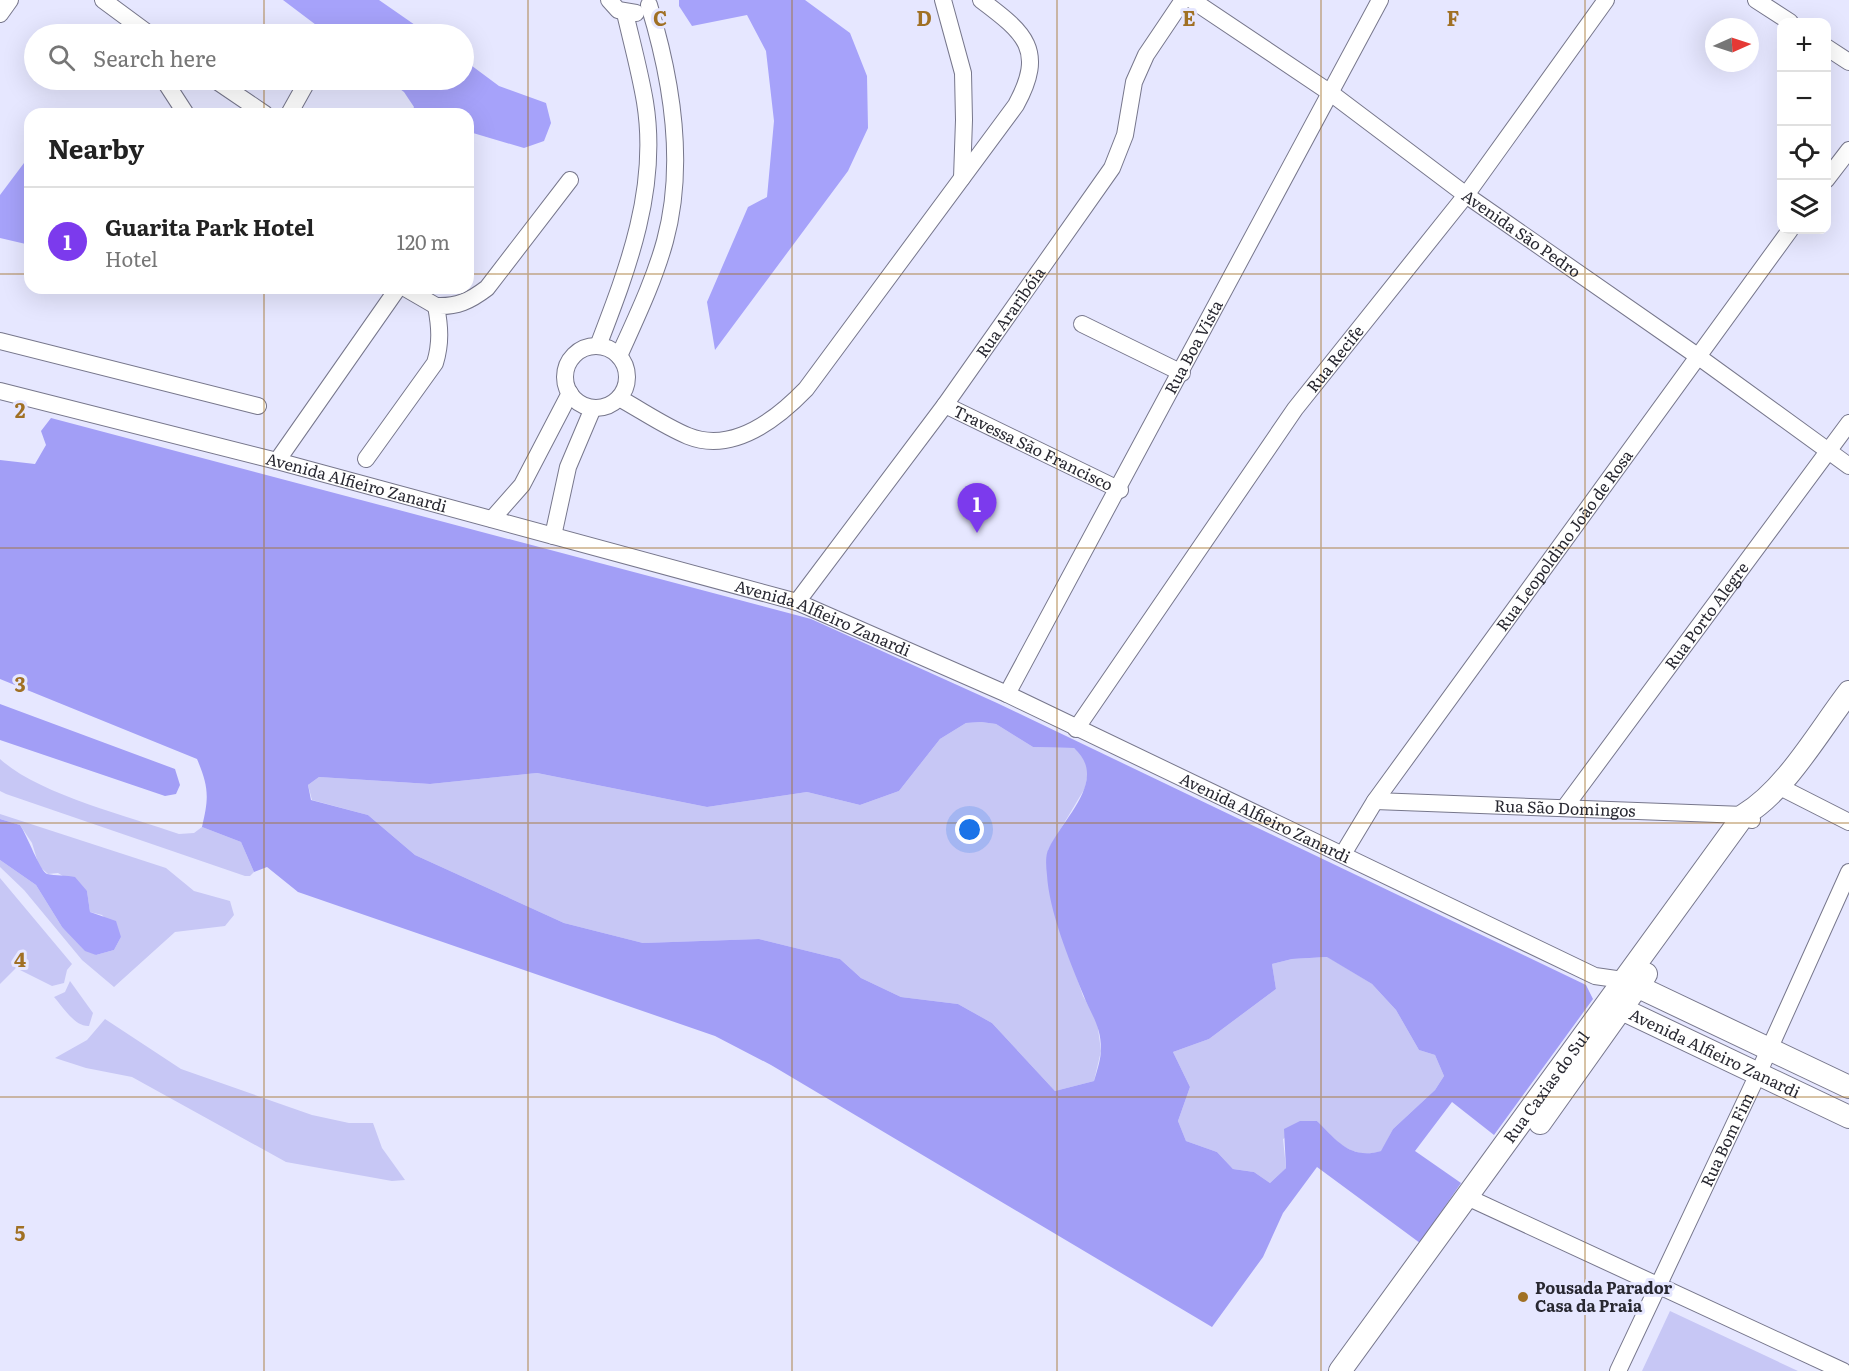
<!DOCTYPE html>
<meta charset="utf-8">
<style>
body{margin:0;font-family:Literata,serif;background:#f6f6f6;color:#222}
.controls{position:absolute;right:18px;top:18px;display:grid;overflow:hidden;border-radius:12px;box-shadow:0 6px 24px #0002}
.controls button{width:54px;height:54px;display:grid;place-items:center;padding:0;border:0;border-bottom:2px solid #e0e0e0;background:#fff;color:#222;font:30px sans-serif}
.compass{position:absolute;left:1705px;top:18px;width:54px;height:54px;border-radius:50%;background:#fff;box-shadow:0 6px 24px #0002;rotate:87deg}
.you{position:absolute;left:970px;top:830px;width:21px;height:21px;margin:-15px;border:4px solid #fff;border-radius:50%;background:#1a73e8;box-shadow:0 0 0 9px #1a73e833}
.badge{display:grid;place-items:center;width:39px;height:39px;border-radius:50%;background:#7c3aed;color:#fff;font-size:20px;font-weight:700}
.pin{position:absolute;translate:-50% -50px;filter:drop-shadow(0 2px 3px #0008)}
.pin::after{content:'';position:absolute;top:32px;width:21px;height:18px;background:inherit;clip-path:polygon(0 0,100% 0,50% 100%)}
.list{margin:0;padding:0;list-style:none}
h2{display:flex;justify-content:space-between;align-items:center;height:78px;margin:0;padding:0 24px;font-size:26px}
h2 small{font-size:20px;font-weight:400;color:#767676}
.list li{display:grid;grid-template-columns:39px 1fr auto;gap:18px;align-items:center;box-sizing:border-box;height:108px;padding:0 24px;border-top:2px solid #e0e0e0}
.list b{display:block;font-size:22px;white-space:nowrap}
.list p{margin:0;font-size:20px;white-space:nowrap;color:#767676}
.list em{font-size:20px;font-style:normal;color:#767676}
.icon{flex:none;width:33px;height:33px;fill:none;stroke:currentColor;stroke-width:2;stroke-linecap:round;stroke-linejoin:round}
.map{position:relative;flex:none;width:1849px;height:1371px;overflow:hidden}
.search{position:absolute;background:#fff;box-shadow:0 6px 24px #0002;left:24px;top:24px;width:450px;height:66px;display:flex;align-items:center;gap:15px;box-sizing:border-box;padding:0 21px;border-radius:33px;color:#767676;font-size:22px}
.panel{position:absolute;background:#fff;box-shadow:0 6px 24px #0002;left:24px;top:108px;width:450px;height:186px;border-radius:18px}
.map>svg:first-child{display:block}
</style>
<div class="map">
<svg width="1849" height="1371" viewBox="0 0 1849 1371">
<rect width="100%" height="100%" fill="#e6e7ff"/>
<path fill="#c7c7f5" d="M981 722 996 724 1033 747 1074 748 1085 757 1088 773 1085 788 1048 850 1054 910 1083 996 1097 1021 1101 1051 1094 1081 1055 1091 992 1023 958 1004 901 997 861 978 840 959 759 939 643 943 564 923 415 855 368 815 312 800 308 785 319 777 430 784 537 773 707 807 807 792 860 805 899 791 940 739 966 723Z
M0 759C38 794 128 816 179 834L194 833 202 827 241 842 254 872 250 876H245L6 794 0 791Z
M0 814 166 868 194 891 230 901 234 915 225 926 175 932 114 987 82 960 24 890 0 867V860L36 885 62 927 96 955 114 950 121 937 102 915 90 912 87 891 58 873 48 874 39 866 32 843 20 825 0 819Z
M0 878 72 964 67 970 64 983 52 986 16 968 0 984Z
M1328 957 1372 984 1396 1010 1419 1050 1435 1055 1444 1076 1435 1090 1393 1129 1382 1151C1351 1160 1337 1142 1317 1121L1283 1139 1286 1168 1270 1183 1254 1172 1233 1169 1217 1152 1186 1141 1178 1121 1190 1087 1173 1052 1209 1039 1276 989 1272 964 1292 959Z
M70 981 93 1013 89 1026C75 1027 63 1007 54 997L65 992Z
M105 1019 181 1069 312 1115 349 1123H373L382 1148 405 1180 392 1181 286 1162 132 1077 86 1068 55 1058 87 1040Z
M1670 1311 1798 1371H1642Z"/>
<path fill="#a29ef6" fill-rule="evenodd" d="M51 418 811 619 997 703 1586 985 1593 999 1494 1135 1452 1102 1415 1151 1461 1183 1420 1243 1317 1167 1283 1213 1263 1257 1212 1327 771 1065 715 1036 298 892 267 867 254 872 241 842 202 827C209 798 209 787 197 759L0 679V460L35 464 46 445 41 431ZM981 722 996 724 1033 747 1074 748C1109 779 1064 817 1049 848 1045 855 1046 866 1047 875 1049 911 1069 959 1083 994 1091 1015 1101 1025 1101 1049 1101 1059 1097 1071 1094 1081L1055 1091 992 1023 958 1004 901 997 861 978 840 959 759 939 643 943 564 923 415 855 368 815 311 800 308 785 319 777 430 784 537 773 707 807 807 792 860 805 899 791 940 739 966 723ZM1327 957 1372 984 1396 1010 1419 1050 1435 1055 1444 1076 1435 1090 1393 1129 1381 1151C1351 1160 1337 1141 1317 1121H1300L1284 1129 1286 1168 1270 1183 1254 1172 1233 1169 1217 1152 1186 1141 1178 1121 1190 1087 1173 1052 1209 1039 1276 989 1272 964 1292 959Z
M0 704 175 769 180 785 176 794 165 796 0 740Z"/>
<path fill="#a6a2fa" d="M283 0H379L428 34H328Z
M679 0H805L850 33 867 76 868 128 848 171 715 350 707 302 748 207 767 197 774 121 766 51 747 15 692 26 679 6Z
M464 60 499 86 546 103 551 123 544 141 524 148 473 133 468 139V114H411L414 107 404 92 388 80H464Z
M30 155V245L0 238V195Z
M199 288H304L222 294Z
M0 819 20 825C27 835 40 871 47 874 55 876 67 875 75 877L87 891 90 912 116 921 121 937 114 950 96 955 85 951 62 927 36 885 0 860Z"/>
<g fill="none" stroke-linecap="round" stroke-linejoin="round">
<g stroke="#77778c" stroke-width="18">
<g id="street">
<path d="M103 0 149 34"/>
<path d="M609 0 618 10 636 13"/>
<path d="M943 0 963 73 964 120 962 178"/>
<path id="s1" d="M1192 0 1332 94 1466 195 1696 355 1849 466"/>
<path d="M1756 0 1790 22"/>
<path d="M0 14 10 0"/>
<path d="M1826 47 1849 62"/>
<path d="M164 80 186 114"/>
<path d="M215 80 265 114"/>
<path d="M289 114 308 80"/>
<path d="M1826 180 1849 150"/>
<path d="M405 288 436 306"/>
<path d="M1082 324 1182 373"/>
<path d="M0 341 258 406"/>
<path d="M598 346C628 268 659 188 645 102 640 72 632 43 625 13"/>
<circle cx="596" cy="377" r="31"/>
<path d="M619 356C636 318 654 281 665 241 686 164 672 80 649 5"/>
<path id="s2" d="M0 391 277 461 797 602 1007 694 1595 976 1623 980"/>
<path d="M619 398C641 410 664 426 688 436 733 454 777 419 806 389L1016 105C1046 50 1025 33 981 0"/>
<path id="s3" d="M945 405 1120 490"/>
<path d="M366 459 435 363C441 343 440 327 436 306 457 307 470 301 487 288L570 180"/>
<path d="M277 461 398 288"/>
<path d="M492 519 522 485 570 393"/>
<path d="M553 536 568 467 593 408"/>
<path id="s4" d="M797 602 945 405 1112 168 1125 135 1134 82 1146 55 1183 0"/>
<path id="s5" d="M1007 694 1380 0"/>
<path id="s6" d="M1076 729 1295 409 1466 195 1606 0"/>
<path d="M1778 786 1849 822"/>
<path id="s7" d="M1375 801 1744 815 1752 820"/>
<path id="s8" d="M1565 807 1849 423"/>
<path id="s9" d="M1343 854 1375 801 1790 230"/>
<path d="M1467 1197 1843 1371"/>
<path id="s10" d="M1618 1371 1758 1074 1849 872"/>
</g>
</g>
<g stroke="#77778c" stroke-width="24">
<g id="secondary">
<path d="M1626 981 1849 1087"/>
<path id="s11" d="M1609 1003 1849 1117"/>
<path d="M1540 1123 1646 974"/>
<path id="s12" d="M1340 1371 1744 815C1786 790 1819 731 1849 692"/>
</g>
</g>
<use href="#street" stroke="#fff" stroke-width="16"/>
<use href="#secondary" stroke="#fff" stroke-width="22"/>
</g>
<path fill="none" stroke="#a07024" stroke-width="1.5" stroke-opacity="0.55" d="M264 0V34M528 0V1371M792 0V1371M1057 0V1371M1321 0V1371M1585 0V1371M264 80V114M0 274H30M468 274H1849M264 288V1371M0 548H1849M0 823H1849M0 1097H1849"/>
<circle fill="#a07024" stroke="#e6e7ff" stroke-width="2" cx="1523" cy="1297" r="6"/>
<g text-anchor="middle" stroke-width="6" stroke-linejoin="round" paint-order="stroke">
<g font-size="16" fill="#282831" stroke="#e6e7ff">
<text dy="6" stroke="none"><textPath href="#s1" startOffset="404">Avenida São Pedro</textPath></text>
<text dy="6" stroke="none"><textPath href="#s4" startOffset="360">Rua Araribóia</textPath></text>
<text dy="6" stroke="none"><textPath href="#s5" startOffset="394">Rua Boa Vista</textPath></text>
<text dy="6" stroke="none"><textPath href="#s6" startOffset="452">Rua Recife</textPath></text>
<text dy="6" stroke="none"><textPath href="#s3" startOffset="98">Travessa São Francisco</textPath></text>
<text dy="6" stroke="none"><textPath href="#s2" startOffset="368">Avenida Alfieiro Zanardi</textPath></text>
<text dy="6" stroke="none"><textPath href="#s9" startOffset="384">Rua Leopoldino João de Rosa</textPath></text>
<text dy="6" stroke="none"><textPath href="#s8" startOffset="238">Rua Porto Alegre</textPath></text>
<text dy="6" stroke="none"><textPath href="#s2" startOffset="854">Avenida Alfieiro Zanardi</textPath></text>
<text dy="6" stroke="none"><textPath href="#s7" startOffset="190">Rua São Domingos</textPath></text>
<text dy="6" stroke="none"><textPath href="#s2" startOffset="1340">Avenida Alfieiro Zanardi</textPath></text>
<text dy="6" stroke="none"><textPath href="#s11" startOffset="117">Avenida Alfieiro Zanardi</textPath></text>
<text dy="6" stroke="none"><textPath href="#s12" startOffset="351">Rua Caxias do Sul</textPath></text>
<text dy="6" stroke="none"><textPath href="#s10" startOffset="256">Rua Bom Fim</textPath></text>
</g>
<g font-size="16" font-weight="bold" fill="#282831" stroke="#e6e7ff" text-anchor="start">
<text x="1535" y="1294">Pousada Parador<tspan x="1535" dy="18">Casa da Praia</tspan></text>
</g>
</g>
<g font-size="20" text-anchor="middle" font-weight="bold" fill="#a07024" stroke="#e6e7ff" stroke-width="6" stroke-linejoin="round" paint-order="stroke">
<text x="660" y="26">C</text>
<text x="924" y="26">D</text>
<text x="1189" y="26">E</text>
<text x="1453" y="26">F</text>
<text x="20" y="418">2</text>
<text x="20" y="692">3</text>
<text x="20" y="967">4</text>
<text x="20" y="1241">5</text>
</g>
</svg>
<div class="controls">
<button>+</button>
<button>−</button>
<button><svg class="icon" aria-label="locate" viewBox="0 0 24 24"><circle cx="12" cy="12" r="6"/><path d="M12 2v4M12 18v4M2 12h4M18 12h4"/></svg></button>
<button><svg class="icon" aria-label="layers" viewBox="0 0 24 24"><path d="M12 4l9 5-9 5-9-5zM3 14l9 5 9-5"/></svg></button>
</div>
<svg class="compass" viewBox="-18 -18 36 36"><path d="M0-13l5 13h-10z" fill="#e53935"/><path d="M0 13l5-13h-10z" fill="#767676"/></svg>
<div class="you"></div>
<div class="pin badge" style="left:977px;top:533px">1</div>
<div class="search"><svg class="icon" aria-label="search" viewBox="0 0 24 24"><circle cx="10" cy="10" r="6"/><path d="M15 15l6 6"/></svg>Search here</div>
<section class="panel">
<h2>Nearby<small></small></h2>
<ul class="list">
<li><span class="badge">1</span><div><b>Guarita Park Hotel</b><p>Hotel</p></div><em>120 m</em></li>
</ul>
</section>
</div>
